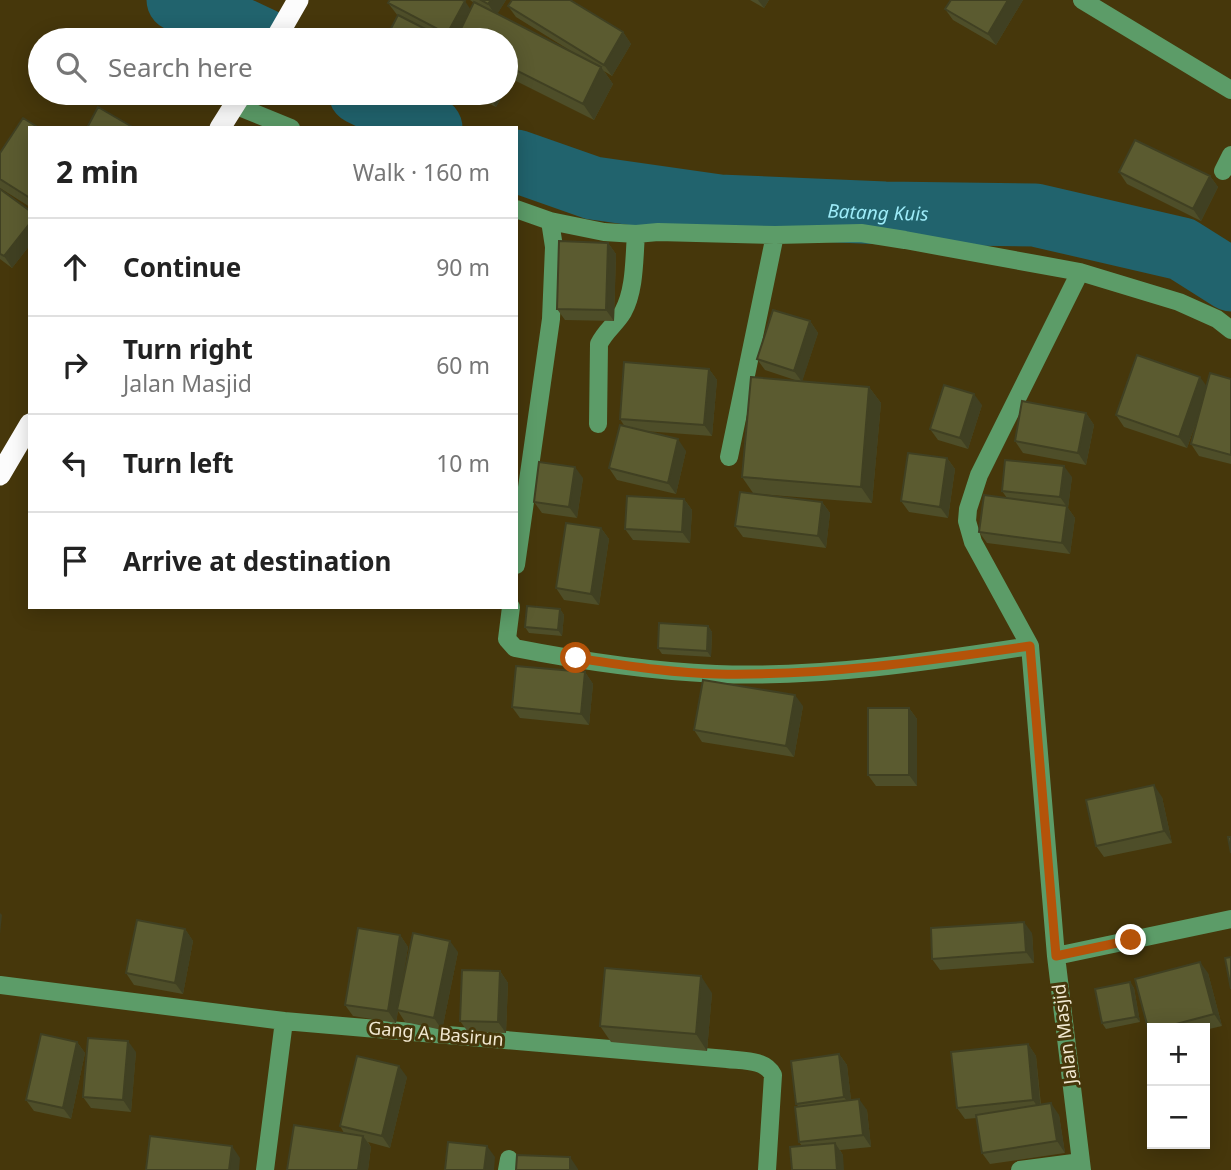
<!DOCTYPE html>
<meta charset="utf-8">
<style>
body{margin:0;font-family:"Noto Sans",sans-serif;background:#f2f2f2;color:#222}
.controls{position:absolute;right:21px;bottom:21px;display:grid;overflow:hidden;border-radius:0px;box-shadow:0 4px 18px #0003}
.controls button{width:63px;height:63px;display:grid;place-items:center;padding:0;border:0;border-bottom:2px solid #e0e0e0;background:#fff;color:#222;font:35px sans-serif}
.stop{position:absolute;width:21px;height:21px;margin:-16px;border:5px solid #b45309;border-radius:50%;background:#fff}
.stop.end{background:#b45309;border-color:#fff;box-shadow:0 2px 7px #0008}
.list{margin:0;padding:0;list-style:none}
h2{display:flex;justify-content:space-between;align-items:center;height:91px;margin:0;padding:0 28px;font-size:30px}
h2 small{font-size:23px;font-weight:400;color:#767676}
.list li{display:grid;grid-template-columns:46px 1fr auto;gap:21px;align-items:center;box-sizing:border-box;height:98px;padding:0 28px;border-top:2px solid #e0e0e0}
.list b{display:block;font-size:26px;white-space:nowrap}
.list p{margin:0;font-size:23px;white-space:nowrap;color:#767676}
.list em{font-size:23px;font-style:normal;color:#767676}
.icon{flex:none;width:38px;height:38px;fill:none;stroke:currentColor;stroke-width:2;stroke-linecap:round;stroke-linejoin:round}
.map{position:relative;flex:none;width:1231px;height:1170px;overflow:hidden}
.search{position:absolute;background:#fff;box-shadow:0 4px 18px #0003;left:28px;top:28px;width:490px;height:77px;display:flex;align-items:center;gap:18px;box-sizing:border-box;padding:0 24px;border-radius:38px;color:#767676;font-size:26px}
.panel{position:absolute;background:#fff;box-shadow:0 4px 18px #0003;left:28px;top:126px;width:490px;height:483px;border-radius:0px}
.map>svg:first-child{display:block}
</style>
<div class="map">
<svg width="1231" height="1170" viewBox="0 0 1231 1170">
<rect width="100%" height="100%" fill="#46370b"/>
<g fill="none" stroke-linecap="round" stroke-linejoin="round">
<g stroke="#21636d" stroke-width="63">
<path d="M178 0 264 40"/>
<path d="M360 93 431 128"/>
<path id="s1" d="M516 161 593 188 719 206 885 213 1035 215 1182 249 1231 280"/>
</g>
<path stroke="#5c9c68" stroke-width="18" d="M1082 0 1231 90
M234 105 291 128
M1223 171 1231 155
M516 209 550 221 604 232 636 234 658 232 775 235 861 233 905 240 1080 272 1179 302 1217 319 1231 330
M1080 272 979 475 968 509 967 521 973 542 1030 646 1056 956 1082 1170
M598 424 599 344C605 331 616 324 623 312 635 290 634 260 636 234
M729 457 775 235
M516 565 551 319 554 247 550 221
M511 607 507 639 515 648C581 661 649 671 716 674 821 678 927 662 1030 646
M1056 956 1231 919
M0 985 284 1021 727 1059C742 1061 765 1059 773 1075L767 1170
M265 1170 284 1021
M507 1170 509 1159
M1020 1170 1081 1162"/>
<path stroke="#fcfcfc" stroke-width="21" d="M275 40 298 0
M220 128 242 93
M0 475 30 424"/>
</g>
<path fill="#4e4e29" d="M470 0H506L497 14 579 56 516 17 508 6 623 32 631 44 612 76 604 71 613 84 594 120 506 76 510 81 506 88V40H385L398 16 388 3 471 10 474 3Z
M750 0H769L764 8Z
M951 0H1023L996 45 953 20 945 9Z
M468 93H504L496 107Z
M30 128V207L0 188V153Z
M1119 172 1210 176 1218 187 1201 221 1127 184Z
M0 189 30 211V245L12 268 0 259Z
M608 243 616 254 614 321 565 320 557 309Z
M810 321 818 333 802 381 869 387 881 403 872 503 759 494 822 502 830 513 826 548 743 537 735 526 753 493 742 477 798 381 765 370 757 359Z
M709 369 717 380 712 436 644 431 686 451 676 494 617 480 609 468 625 427 620 419Z
M1231 379V464L1199 456 1191 444 1201 409 1187 448 1124 427 1116 415Z
M982 405 968 449 938 440 930 429Z
M1086 413 1094 425 1086 465 1023 453 1015 441Z
M947 458 955 469 948 518 909 512 901 501Z
M1072 477 1068 508 1075 518 1070 554 987 543 979 532 1007 498 1002 491Z
M583 478 577 518 542 513 534 502Z
M684 499 692 510 690 543 633 540 625 529Z
M601 528 609 539 599 605 564 600 556 588Z
M560 609 564 615 562 636 529 633 525 627Z
M708 626 712 632 711 657 662 654 658 648Z
M585 672 593 684 589 725 520 718 512 707Z
M803 706 794 757 702 742 694 730Z
M909 708 917 719V786H876L868 775Z
M1162 797 1172 843 1104 857 1096 846Z
M185 929 193 941 183 994 134 985 126 973Z
M1032 933 1034 963 940 970 932 959Z
M400 935 408 947 400 994 458 952 442 1030 405 1022 398 1011 396 1023 353 1016 345 1005Z
M500 971 508 983 506 1033 468 1032 460 1021Z
M1208 973 1222 1026 1205 1030V1028H1152V1037L1149 1032Z
M1130 982 1134 988 1140 1022 1106 1029 1102 1023Z
M712 993 707 1051 611 1042 600 1026Z
M77 1042 85 1053 71 1119 34 1111 26 1100Z
M1028 1044 1036 1056 1041 1105 1059 1115 1065 1153 990 1164 982 1153 977 1118 965 1119 957 1108Z
M136 1052 131 1112 91 1108 83 1097Z
M839 1054 847 1065 851 1100 867 1110 871 1147 840 1150 843 1155 802 1146 799 1142 798 1106 796 1104Z
M407 1077 390 1148 368 1142 371 1147 368 1170H287L344 1133 340 1126Z"/>
<path fill="#404022" d="M491 0H506L496 16 488 4Z
M758 0H769L764 8Z
M1008 0H1023L996 45 988 34Z
M465 1 473 13 456 40H452L447 34Z
M623 32 631 44 612 76 604 65Z
M601 67 613 84 594 120 583 104Z
M506 75 510 81 506 88Z
M490 93H504L496 107 488 95Z
M1210 176 1218 187 1201 221 1193 209Z
M30 223V245L12 268 4 256Z
M608 243 616 254 614 321 606 310Z
M810 321 818 333 802 382 794 371Z
M709 369 717 380 712 436 704 425Z
M1200 377 1208 388 1187 448 1179 437Z
M869 387 881 403 872 503 861 487Z
M974 394 982 405 968 449 960 438Z
M1086 413 1094 425 1086 465 1078 453Z
M678 439 686 451 676 494 668 483Z
M947 458 955 469 948 518 940 507Z
M1064 466 1072 477 1068 508 1075 518 1070 554 1062 543 1067 507 1060 497Z
M575 467 583 478 577 518 569 507Z
M684 499 692 510 690 543 682 532Z
M822 502 830 513 826 548 818 536Z
M601 528 609 539 599 605 591 594Z
M560 609 564 615 562 636 558 630Z
M708 626 712 632 711 657 707 651Z
M585 672 593 684 589 725 581 714Z
M795 695 803 706 794 757 786 746Z
M909 708 917 719V786L909 775Z
M1154 785 1162 797 1172 843 1164 831Z
M0 913 2 915 0 934Z
M1024 922 1032 933 1034 963 1026 952Z
M185 929 193 941 183 994 175 983Z
M400 935 408 947 396 1023 388 1011Z
M450 941 458 952 442 1030 434 1018Z
M1200 962 1208 973 1222 1026 1214 1014Z
M500 971 508 983 506 1033 498 1022Z
M701 976 712 993 707 1051 696 1034Z
M1130 982 1134 988 1140 1022 1136 1017Z
M128 1041 136 1052 131 1112 123 1100Z
M77 1042 85 1053 71 1119 63 1108Z
M1028 1044 1036 1056 1041 1112 1033 1100Z
M839 1054 847 1065 852 1109 844 1097Z
M399 1066 407 1077 390 1148 382 1136Z
M859 1099 867 1110 871 1147 863 1135Z
M1051 1103 1059 1115 1065 1153 1057 1141Z
M363 1136 371 1147 368 1170H358Z
M835 1143 843 1155 844 1170H837Z
M232 1146 240 1158 239 1170H229Z
M487 1146 495 1157 494 1170H484Z
M570 1157 578 1169V1170H570Z"/>
<path fill="#5b5b30" stroke="#404022" stroke-width="2" d="M390 0H462L465 1 447 34 388 3Z
M481 0H491L488 4Z
M512 0H570L623 32 604 65 508 6Z
M951 0H1008L988 34 945 9Z
M474 2 601 67 583 104 506 65V40L456 39Z
M398 15 447 40H385Z
M98 107 134 128H87Z
M23 118 39 128H30V198L0 179V153Z
M1135 140 1210 176 1193 209 1119 172Z
M0 189 30 211V223L4 256 0 254Z
M559 241 608 243 606 310 557 309Z
M773 310 810 321 794 371 757 359Z
M1137 355 1200 377 1179 437 1116 415Z
M624 362 709 369 704 425 620 419Z
M1210 373 1231 379V455L1191 444Z
M751 377 869 387 861 487 742 477Z
M944 385 974 394 960 438 930 429Z
M1022 401 1086 413 1078 453 1015 441Z
M620 425 678 439 668 483 609 468Z
M908 453 947 458 940 507 901 501Z
M1005 460 1064 466 1060 497 1002 491Z
M539 462 575 467 569 507 534 502Z
M740 492 822 502 818 536 735 526Z
M984 495 1067 506 1062 543 979 532Z
M627 496 684 499 682 532 625 529Z
M566 523 601 528 591 594 556 588Z
M527 606 560 609 558 630 525 627Z
M659 623 708 626 707 651 658 648Z
M516 666 585 672 581 714 512 707Z
M703 680 795 695 786 746 694 730Z
M868 708H909V775H868Z
M1154 785 1164 831 1096 846 1086 800Z
M1228 837H1231V853Z
M137 920 185 929 175 983 126 973Z
M1024 922 1026 952 932 959 931 928Z
M358 928 400 935 388 1011 345 1005Z
M413 933 450 941 434 1018 397 1010Z
M1231 957V989L1225 958Z
M1200 962 1214 1014 1161 1028H1152V1031L1149 1032 1135 979Z
M605 968 701 976 696 1034 600 1026Z
M462 970 500 971 498 1022 460 1021Z
M1130 982 1136 1017 1102 1023 1095 989Z
M41 1034 77 1042 63 1108 26 1100Z
M88 1038 128 1041 123 1100 83 1097Z
M1028 1044 1033 1100 957 1108 951 1052Z
M839 1054 844 1097 796 1104 791 1061Z
M357 1056 399 1066 382 1136 340 1126Z
M859 1099 863 1135 799 1142 795 1107Z
M1051 1103 1057 1141 982 1153 976 1115Z
M294 1125 363 1136 358 1170H287Z
M150 1136 232 1146 229 1170H146Z
M448 1142 487 1146 484 1170H445Z
M835 1143 837 1170H792L790 1147Z
M517 1155 570 1157V1170H516Z"/>
<g fill="none" stroke-linecap="round" stroke-linejoin="round">
<path stroke="#b45309" stroke-width="9" d="M576 658C623 665 671 673 718 674 824 676 927 661 1030 646L1056 956 1131 940"/>
</g>
<g text-anchor="middle" stroke-width="6" stroke-linejoin="round" paint-order="stroke">
<g font-size="18" fill="#f1e8d1" stroke="#46370b">
<text transform="translate(436 1034) rotate(5)" y="6">Gang A. Basirun</text>
<text transform="translate(1065 1034) rotate(-97)" y="6">Jalan Masjid</text>
</g>
<g font-size="19" font-style="italic" fill="#9debf8" stroke="#46370b">
<text dy="7" stroke="none"><textPath href="#s1" startOffset="368">Batang Kuis</textPath></text>
</g>
</g>
</svg>
<div class="controls">
<button>+</button>
<button>−</button>
</div>
<div class="stop" style="left:576px;top:658px"></div>
<div class="stop end" style="left:1131px;top:940px"></div>
<div class="search"><svg class="icon" aria-label="search" viewBox="0 0 24 24"><circle cx="10" cy="10" r="6"/><path d="M15 15l6 6"/></svg>Search here</div>
<section class="panel">
<h2>2 min<small>Walk · 160 m</small></h2>
<ul class="list">
<li><svg class="icon" aria-label="ahead" viewBox="0 0 24 24"><path d="M12 20V5M6 11l6-6 6 6"/></svg><div><b>Continue</b></div><em>90 m</em></li>
<li><svg class="icon" aria-label="right" viewBox="0 0 24 24"><path d="M7 20v-9h11M14 6l5 5-5 5"/></svg><div><b>Turn right</b><p>Jalan Masjid</p></div><em>60 m</em></li>
<li><svg class="icon" aria-label="left" viewBox="0 0 24 24"><path d="M17 20v-9H6M10 6l-5 5 5 5"/></svg><div><b>Turn left</b></div><em>10 m</em></li>
<li><svg class="icon" aria-label="arrive" viewBox="0 0 24 24"><path d="M6 21V4h12l-3 4 3 4H6"/></svg><div><b>Arrive at destination</b></div></li>
</ul>
</section>
</div>
